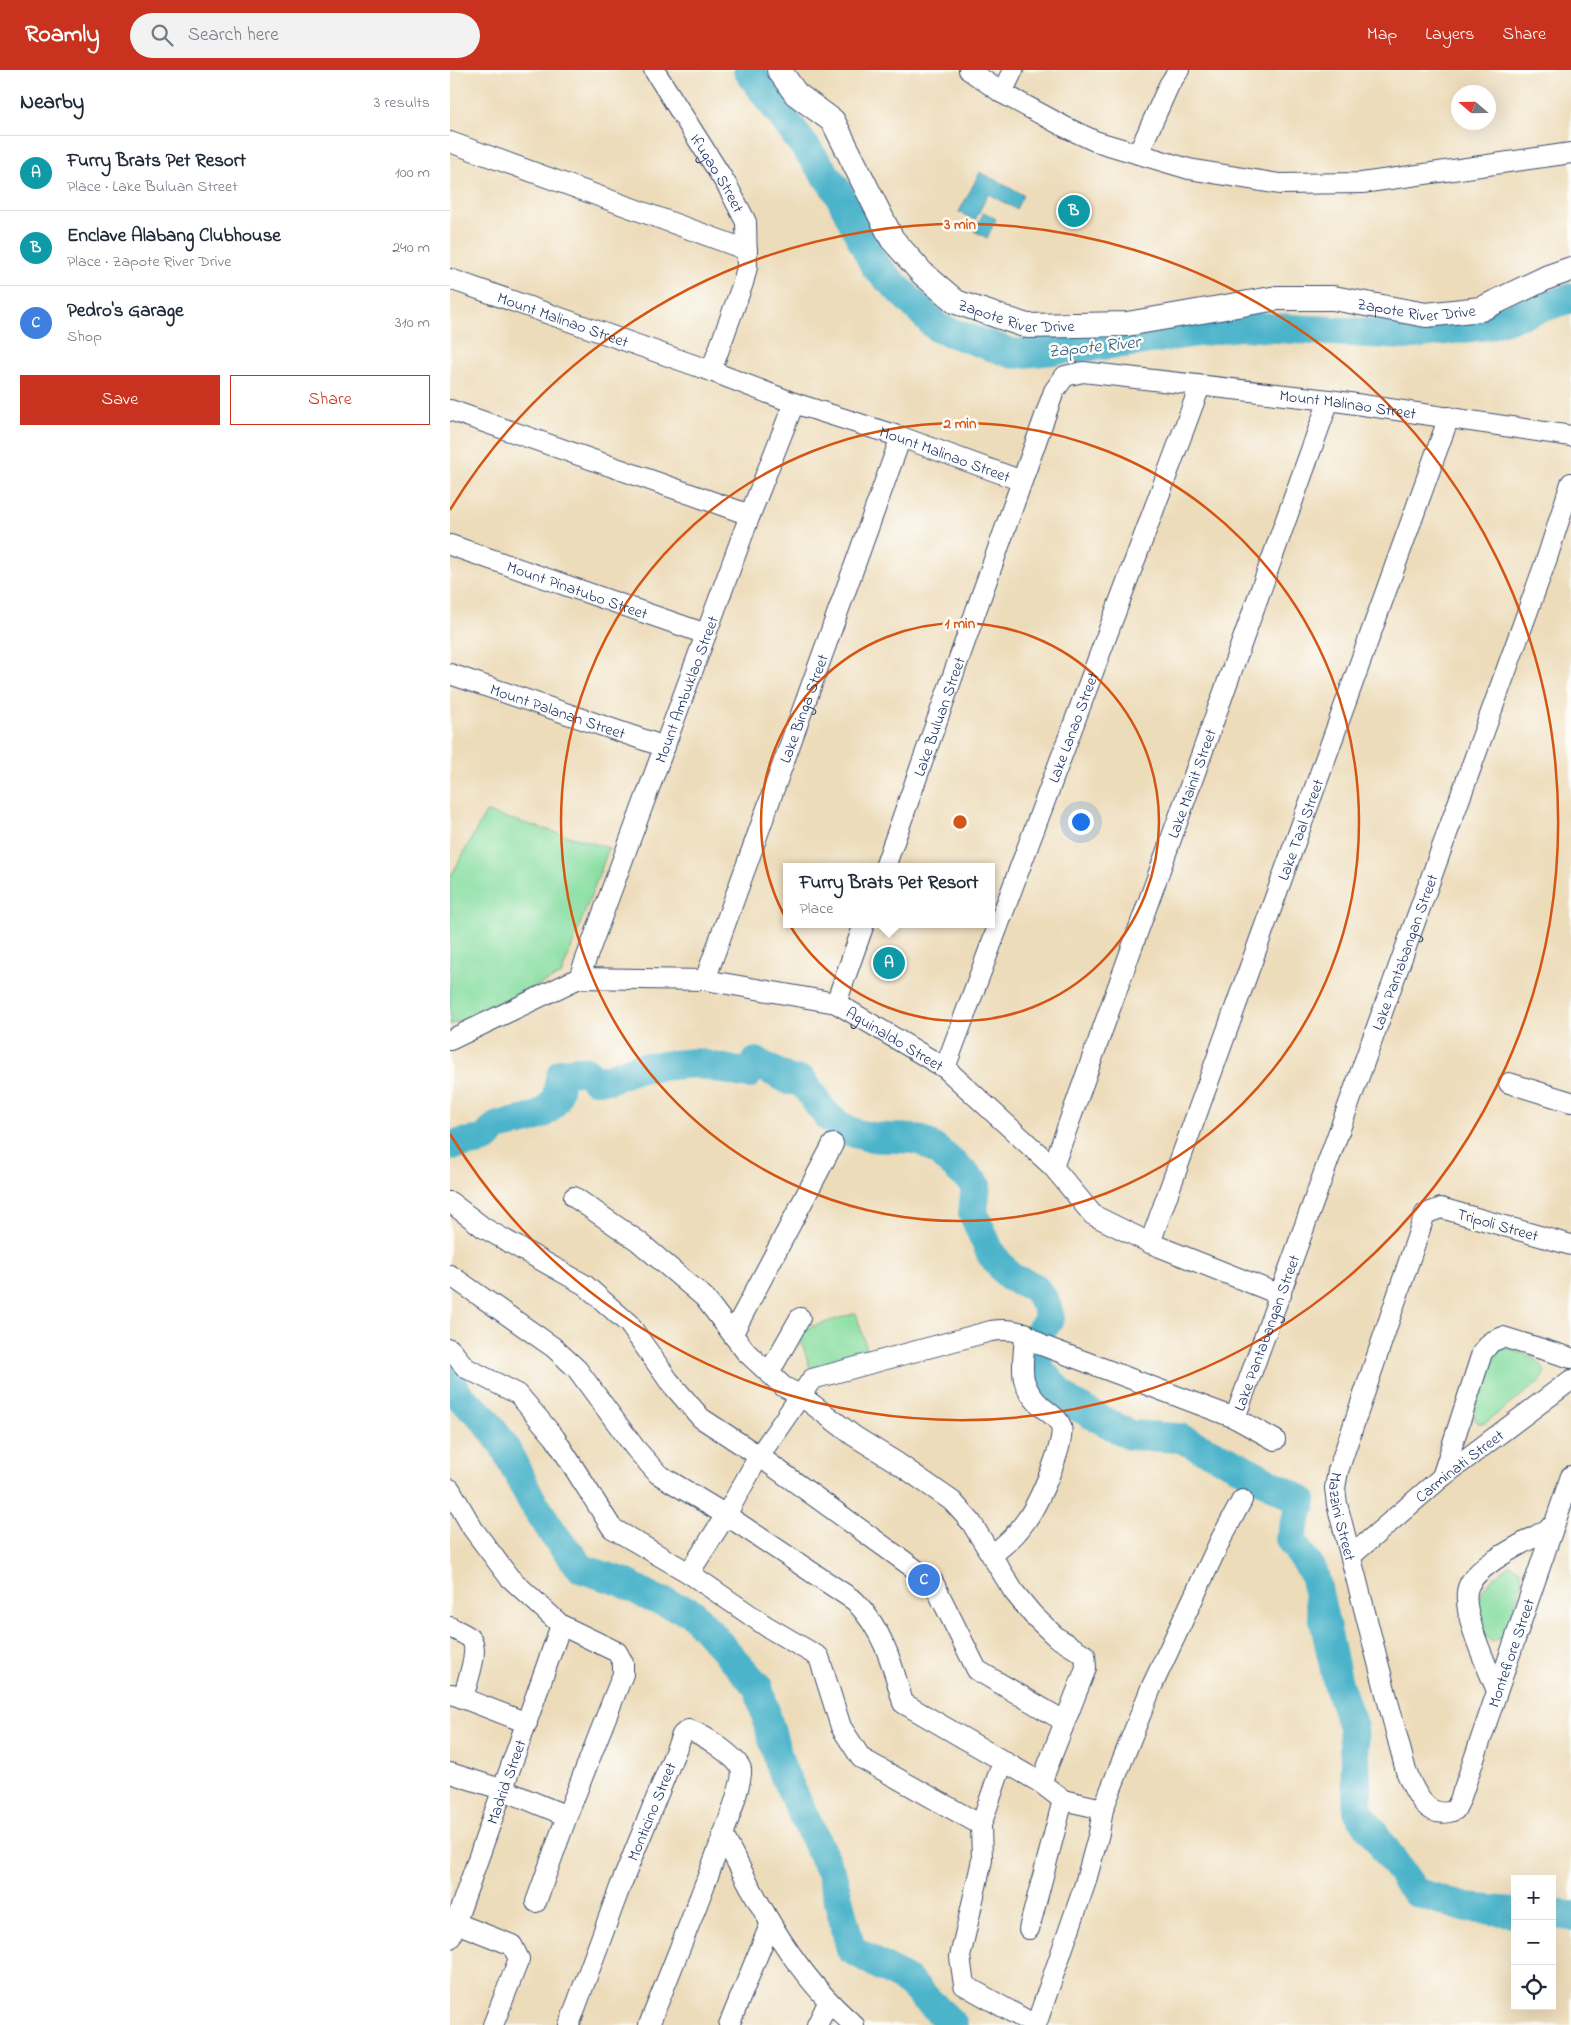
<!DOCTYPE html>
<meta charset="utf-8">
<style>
body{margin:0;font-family:"Indie Flower",sans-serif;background:#f2f2f3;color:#1f2937}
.controls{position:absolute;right:15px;bottom:15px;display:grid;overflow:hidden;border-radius:0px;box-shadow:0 5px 20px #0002}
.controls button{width:45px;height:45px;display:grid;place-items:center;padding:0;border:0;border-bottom:1px solid #e0e1e3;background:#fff;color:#1f2937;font:25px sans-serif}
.compass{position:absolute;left:1001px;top:15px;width:45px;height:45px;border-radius:50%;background:#fff;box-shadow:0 5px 20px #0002;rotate:290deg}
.you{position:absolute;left:630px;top:751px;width:18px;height:18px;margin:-12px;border:4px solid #fff;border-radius:50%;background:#1a73e8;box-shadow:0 0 0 8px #1a73e833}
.badge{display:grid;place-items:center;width:32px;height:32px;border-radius:50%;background:#c8321e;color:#fff;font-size:16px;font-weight:700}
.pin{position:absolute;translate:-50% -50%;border:2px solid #fff;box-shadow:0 1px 5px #0006}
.popup{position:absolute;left:333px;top:793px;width:212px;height:65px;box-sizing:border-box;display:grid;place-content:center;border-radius:0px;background:#fff;filter:drop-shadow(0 1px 4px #0005);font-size:16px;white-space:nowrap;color:#747a83}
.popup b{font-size:19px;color:#1f2937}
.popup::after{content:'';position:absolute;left:50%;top:100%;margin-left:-10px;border:10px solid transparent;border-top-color:#fff}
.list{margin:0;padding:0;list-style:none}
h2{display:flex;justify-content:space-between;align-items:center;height:65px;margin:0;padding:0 20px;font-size:21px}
h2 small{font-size:16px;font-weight:400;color:#747a83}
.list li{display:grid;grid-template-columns:32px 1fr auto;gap:15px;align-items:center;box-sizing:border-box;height:75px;padding:0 20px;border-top:1px solid #e0e1e3}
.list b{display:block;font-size:19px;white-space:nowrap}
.list p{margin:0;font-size:16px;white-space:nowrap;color:#747a83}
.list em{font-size:16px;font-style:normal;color:#747a83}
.actions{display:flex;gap:10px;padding:15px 20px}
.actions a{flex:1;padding:11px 0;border:1px solid #c8321e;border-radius:0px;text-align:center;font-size:18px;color:#c8321e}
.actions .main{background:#c8321e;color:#fff}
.icon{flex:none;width:28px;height:28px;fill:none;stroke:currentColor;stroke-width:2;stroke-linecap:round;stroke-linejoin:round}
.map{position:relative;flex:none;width:1121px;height:1955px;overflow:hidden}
header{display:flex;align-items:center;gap:30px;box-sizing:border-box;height:70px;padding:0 25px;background:#c8321e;color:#fff}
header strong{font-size:24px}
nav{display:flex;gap:28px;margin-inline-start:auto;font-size:18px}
.search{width:350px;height:45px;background:#f2f2f3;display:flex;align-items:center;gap:12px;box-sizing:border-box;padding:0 18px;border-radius:28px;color:#747a83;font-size:19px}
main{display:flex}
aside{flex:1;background:#fff}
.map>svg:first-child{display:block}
</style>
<header>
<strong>Roamly</strong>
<div class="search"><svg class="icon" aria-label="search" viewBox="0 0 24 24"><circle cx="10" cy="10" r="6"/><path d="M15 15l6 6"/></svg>Search here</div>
<nav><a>Map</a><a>Layers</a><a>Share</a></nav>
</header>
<main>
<aside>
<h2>Nearby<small>3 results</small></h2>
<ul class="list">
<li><span class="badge" style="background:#0f9aa8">A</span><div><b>Furry Brats Pet Resort</b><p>Place · Lake Buluan Street</p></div><em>100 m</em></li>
<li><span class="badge" style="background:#0f9aa8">B</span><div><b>Enclave Alabang Clubhouse</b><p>Place · Zapote River Drive</p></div><em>240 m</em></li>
<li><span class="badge" style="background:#3f7fe0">C</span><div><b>Pedro's Garage</b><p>Shop</p></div><em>310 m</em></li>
</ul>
<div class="actions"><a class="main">Save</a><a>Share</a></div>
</aside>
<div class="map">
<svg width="1121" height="1955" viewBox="0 0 1121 1955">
<rect width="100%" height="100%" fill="#fdfcf7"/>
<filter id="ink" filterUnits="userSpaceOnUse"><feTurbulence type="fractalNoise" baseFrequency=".02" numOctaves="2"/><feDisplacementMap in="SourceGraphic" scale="10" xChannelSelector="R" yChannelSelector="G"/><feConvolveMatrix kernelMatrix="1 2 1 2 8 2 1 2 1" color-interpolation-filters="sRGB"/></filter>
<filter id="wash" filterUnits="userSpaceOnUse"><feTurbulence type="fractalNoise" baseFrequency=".0096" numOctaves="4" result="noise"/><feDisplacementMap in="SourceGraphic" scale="20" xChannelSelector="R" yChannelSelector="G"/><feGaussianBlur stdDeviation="1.12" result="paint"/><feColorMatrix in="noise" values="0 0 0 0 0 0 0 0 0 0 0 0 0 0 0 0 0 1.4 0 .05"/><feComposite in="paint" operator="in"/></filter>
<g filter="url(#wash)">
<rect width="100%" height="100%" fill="#eddcba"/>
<path fill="#88dea2" stroke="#528680" d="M36 742 159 778 111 905 0 955V808Z
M406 1243 417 1280 360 1298 348 1261Z
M1059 1278C1074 1284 1089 1286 1095 1302L1089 1312 1035 1353H1028L1024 1347 1025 1333 1041 1287 1050 1279Z
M1060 1494 1070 1500 1073 1511 1053 1567 1042 1572C1036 1568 1035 1563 1032 1556 1020 1524 1038 1512 1060 1494Z"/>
<path fill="#4cb4ca" stroke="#347294" d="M530 102 573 125 566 139 538 124 525 150 509 142Z
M534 142 546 149 537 168 524 161Z"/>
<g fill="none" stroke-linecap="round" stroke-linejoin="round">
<path stroke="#4cb4ca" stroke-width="30" d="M298 0 387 120 425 196 488 258 564 284 681 272 789 256 954 265 1038 255 1121 228
M0 1076C8 1073 30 1071 34 1069 40 1066 42 1058 48 1056 67 1051 92 1051 104 1032 110 1023 107 1014 112 1003L127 1001 137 1002 144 1009H159L188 998 245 993 298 1004 306 992 339 1010 353 1011C370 1040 386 1063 422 1067 437 1069 453 1067 468 1070 483 1073 514 1104 526 1115L523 1143 541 1184 560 1207 584 1217 595 1232 600 1248 586 1267 588 1298 619 1332 680 1365 730 1368 785 1394 852 1431 840 1469 864 1504 888 1614 903 1657 908 1741 965 1822 1017 1838 1065 1842
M0 1311 10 1327 32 1346 53 1374 81 1429 105 1466 132 1499 173 1512 202 1528 241 1542 308 1617 331 1698 382 1805 401 1879 459 1912 503 1955
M1102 1844 1121 1846"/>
</g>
</g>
<g filter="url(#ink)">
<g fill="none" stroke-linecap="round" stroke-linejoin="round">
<g stroke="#3a496c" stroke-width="22">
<g id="minor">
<path id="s1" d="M204 0 278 117 296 152 297 197 293 213 261 301"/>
<path d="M519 0 552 23 615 57 645 71 739 99 829 114 912 113 1121 83"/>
<path d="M552 23 563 0"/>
<path d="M0 72 297 180"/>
<path d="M688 84 719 15 729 0"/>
<path id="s2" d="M0 209 261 301 344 333 451 367 572 411 604 321 615 306 633 302 879 330 1121 366"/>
<path d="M0 340 300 445"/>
<path id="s3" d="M0 475 256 564"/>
<path id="s4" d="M0 604 215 677"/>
<path id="s5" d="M435 797 572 411"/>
<path id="s6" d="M129 908 300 445 344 333"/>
<path id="s7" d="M255 910 451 367"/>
<path d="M386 933 414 854"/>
<path id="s8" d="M0 970 129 908 255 910 386 933 495 998 603 1097 643 1145 700 1173 831 1225"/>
<path id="s9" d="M495 998 750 316"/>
<path d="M1059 1013 1121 1032"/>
<path id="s10" d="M603 1097 879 330"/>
<path d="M124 1127 188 1171 254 1227 296 1282 334 1317 350 1325 404 1366 446 1392 502 1431 521 1452 564 1522 583 1545 606 1567 635 1585 636 1598 591 1713"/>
<path d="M0 1132 34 1158 135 1215 179 1254 219 1311 251 1348 309 1386 483 1512 527 1600 614 1651"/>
<path id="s11" d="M700 1173 999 347"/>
<path id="s12" d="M1121 1175 991 1138 975 1144 888 1401 885 1418 887 1434 956 1701C964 1721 977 1752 1005 1740L1010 1730 1121 1406"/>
<path d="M0 1205 103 1277 127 1299 185 1378 208 1404 276 1445 405 1531C434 1562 442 1593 453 1633L591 1713 613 1730 653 1739"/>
<path d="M283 1263 383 1074"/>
<path d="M0 1279 16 1298 68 1324 105 1368 162 1458 239 1503 316 1556 369 1587 391 1657 411 1688 531 1755 532 1790 510 1887 514 1915 585 1955"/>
<path d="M317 1301 324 1294 350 1248"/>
<path id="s13" d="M785 1348 1097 488 1121 413"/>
<path d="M992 1407 1032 1283 1041 1272 1053 1267 1121 1288"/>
<path d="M0 1419 23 1459 59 1507 111 1555 167 1582 173 1593V1604L117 1746 86 1832"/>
<path d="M543 1484C555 1475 566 1465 575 1452 587 1436 616 1374 611 1356 608 1348 598 1342 592 1337 565 1312 574 1296 575 1263"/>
<path id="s14" d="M901 1486 992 1407 1121 1310"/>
<path d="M239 1503 276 1445 309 1386 362 1309 541 1261C561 1258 575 1261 591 1275L785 1348 825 1370"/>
<path d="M0 1557C7 1561 16 1564 21 1569 30 1580 16 1615 13 1628"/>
<path d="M1047 1621C1038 1598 1008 1537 1019 1515 1030 1492 1081 1470 1103 1456"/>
<path d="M2 1624 77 1653"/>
<path d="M0 1703 54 1720 117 1746"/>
<path d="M531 1755 553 1691"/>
<path d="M273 1765C309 1835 343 1903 404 1955"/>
<path d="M6 1853 62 1875 69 1889 43 1955"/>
<path d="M579 1859 613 1730"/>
<path id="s15" d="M0 1868 111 1555"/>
<path id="s16" d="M119 1955 170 1817 232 1665 238 1660C249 1661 288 1688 291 1699 297 1717 212 1922 199 1955"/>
<path d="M279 1955 320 1855"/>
<path d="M367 1955 378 1933"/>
<path d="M586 1955 635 1814 649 1763 653 1739 701 1618 771 1469 792 1430"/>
</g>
</g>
<g stroke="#3a496c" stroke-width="26">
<g id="tertiary">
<path id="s17" d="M329 0 346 24 383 51 442 169 472 203 506 232 577 256 677 254 827 228H883L976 245 1031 239 1098 207 1121 199"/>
</g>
</g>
<use href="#minor" stroke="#fff" stroke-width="20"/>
<use href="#tertiary" stroke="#fff" stroke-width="24"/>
</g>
</g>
<g fill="none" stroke="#d45514" stroke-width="2.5">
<circle cx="510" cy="752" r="199"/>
<circle cx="510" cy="752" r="399"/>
<path d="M0 440A598 598 0 1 1 0 1064"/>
</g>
<g text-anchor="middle" stroke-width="5" stroke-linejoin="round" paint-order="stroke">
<g font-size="16" fill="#1b2f5e" stroke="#fdfcf7">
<text dy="6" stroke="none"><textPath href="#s1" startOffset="121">Ifugao Street</textPath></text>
<text dy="6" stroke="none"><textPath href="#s17" startOffset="765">Zapote River Drive</textPath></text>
<text dy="6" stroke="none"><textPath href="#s17" startOffset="360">Zapote River Drive</textPath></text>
<text dy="6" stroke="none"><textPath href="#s2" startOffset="120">Mount Malinao Street</textPath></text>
<text dy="6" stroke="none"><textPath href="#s2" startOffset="1006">Mount Malinao Street</textPath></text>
<text dy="6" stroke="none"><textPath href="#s2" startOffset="525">Mount Malinao Street</textPath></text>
<text dy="6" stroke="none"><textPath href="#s3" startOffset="135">Mount Pinatubo Street</textPath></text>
<text dy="6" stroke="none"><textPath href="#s6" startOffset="308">Mount Ambuklao Street</textPath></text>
<text dy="6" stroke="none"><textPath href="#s7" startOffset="289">Lake Binga Street</textPath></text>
<text dy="6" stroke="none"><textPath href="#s4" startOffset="114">Mount Palanan Street</textPath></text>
<text dy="6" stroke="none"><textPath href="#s5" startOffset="160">Lake Buluan Street</textPath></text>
<text dy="6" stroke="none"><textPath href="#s9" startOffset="364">Lake Lanao Street</textPath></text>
<text dy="6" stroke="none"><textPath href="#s10" startOffset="408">Lake Mainit Street</textPath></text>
<text dy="6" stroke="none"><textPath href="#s11" startOffset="440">Lake Taal Street</textPath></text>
<text dy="6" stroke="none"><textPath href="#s13" startOffset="496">Lake Pantabangan Street</textPath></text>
<text dy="6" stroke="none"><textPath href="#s8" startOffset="471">Aguinaldo Street</textPath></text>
<text transform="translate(1048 1154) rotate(16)" y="6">Tripoli Street</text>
<text dy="6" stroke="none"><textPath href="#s13" startOffset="91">Lake Pantabangan Street</textPath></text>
<text dy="6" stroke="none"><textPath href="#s14" startOffset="141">Carminati Street</textPath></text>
<text dy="6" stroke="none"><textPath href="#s12" startOffset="470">Mazzini Street</textPath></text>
<text dy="6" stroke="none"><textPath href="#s12" startOffset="971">Montefiore Street</textPath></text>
<text dy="6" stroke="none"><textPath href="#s15" startOffset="166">Madrid Street</textPath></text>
<text dy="6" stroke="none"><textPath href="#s16" startOffset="229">Monticino Street</textPath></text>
</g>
<g font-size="18" font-style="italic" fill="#2c5e84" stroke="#fdfcf7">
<text transform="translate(644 276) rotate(-6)" y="6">Zapote River</text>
</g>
</g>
<circle cx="510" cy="752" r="8" fill="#d45514" stroke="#fdfcf7" stroke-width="2.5"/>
<g font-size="15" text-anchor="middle" font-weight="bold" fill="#d45514" stroke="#fdfcf7" stroke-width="5" stroke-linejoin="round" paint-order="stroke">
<text x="510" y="159">3 min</text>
<text x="510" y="358">2 min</text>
<text x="510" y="558">1 min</text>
</g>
</svg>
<div class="controls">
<button>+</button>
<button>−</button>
<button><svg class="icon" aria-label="locate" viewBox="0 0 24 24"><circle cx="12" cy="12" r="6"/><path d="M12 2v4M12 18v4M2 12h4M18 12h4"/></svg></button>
</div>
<svg class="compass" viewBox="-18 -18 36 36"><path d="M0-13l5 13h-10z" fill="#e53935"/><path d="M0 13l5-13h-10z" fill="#747a83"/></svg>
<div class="you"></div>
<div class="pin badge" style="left:439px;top:893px;background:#0f9aa8">A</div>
<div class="popup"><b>Furry Brats Pet Resort</b>Place</div>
<div class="pin badge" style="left:624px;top:141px;background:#0f9aa8">B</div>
<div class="pin badge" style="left:474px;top:1510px;background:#3f7fe0">C</div>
</div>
</main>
